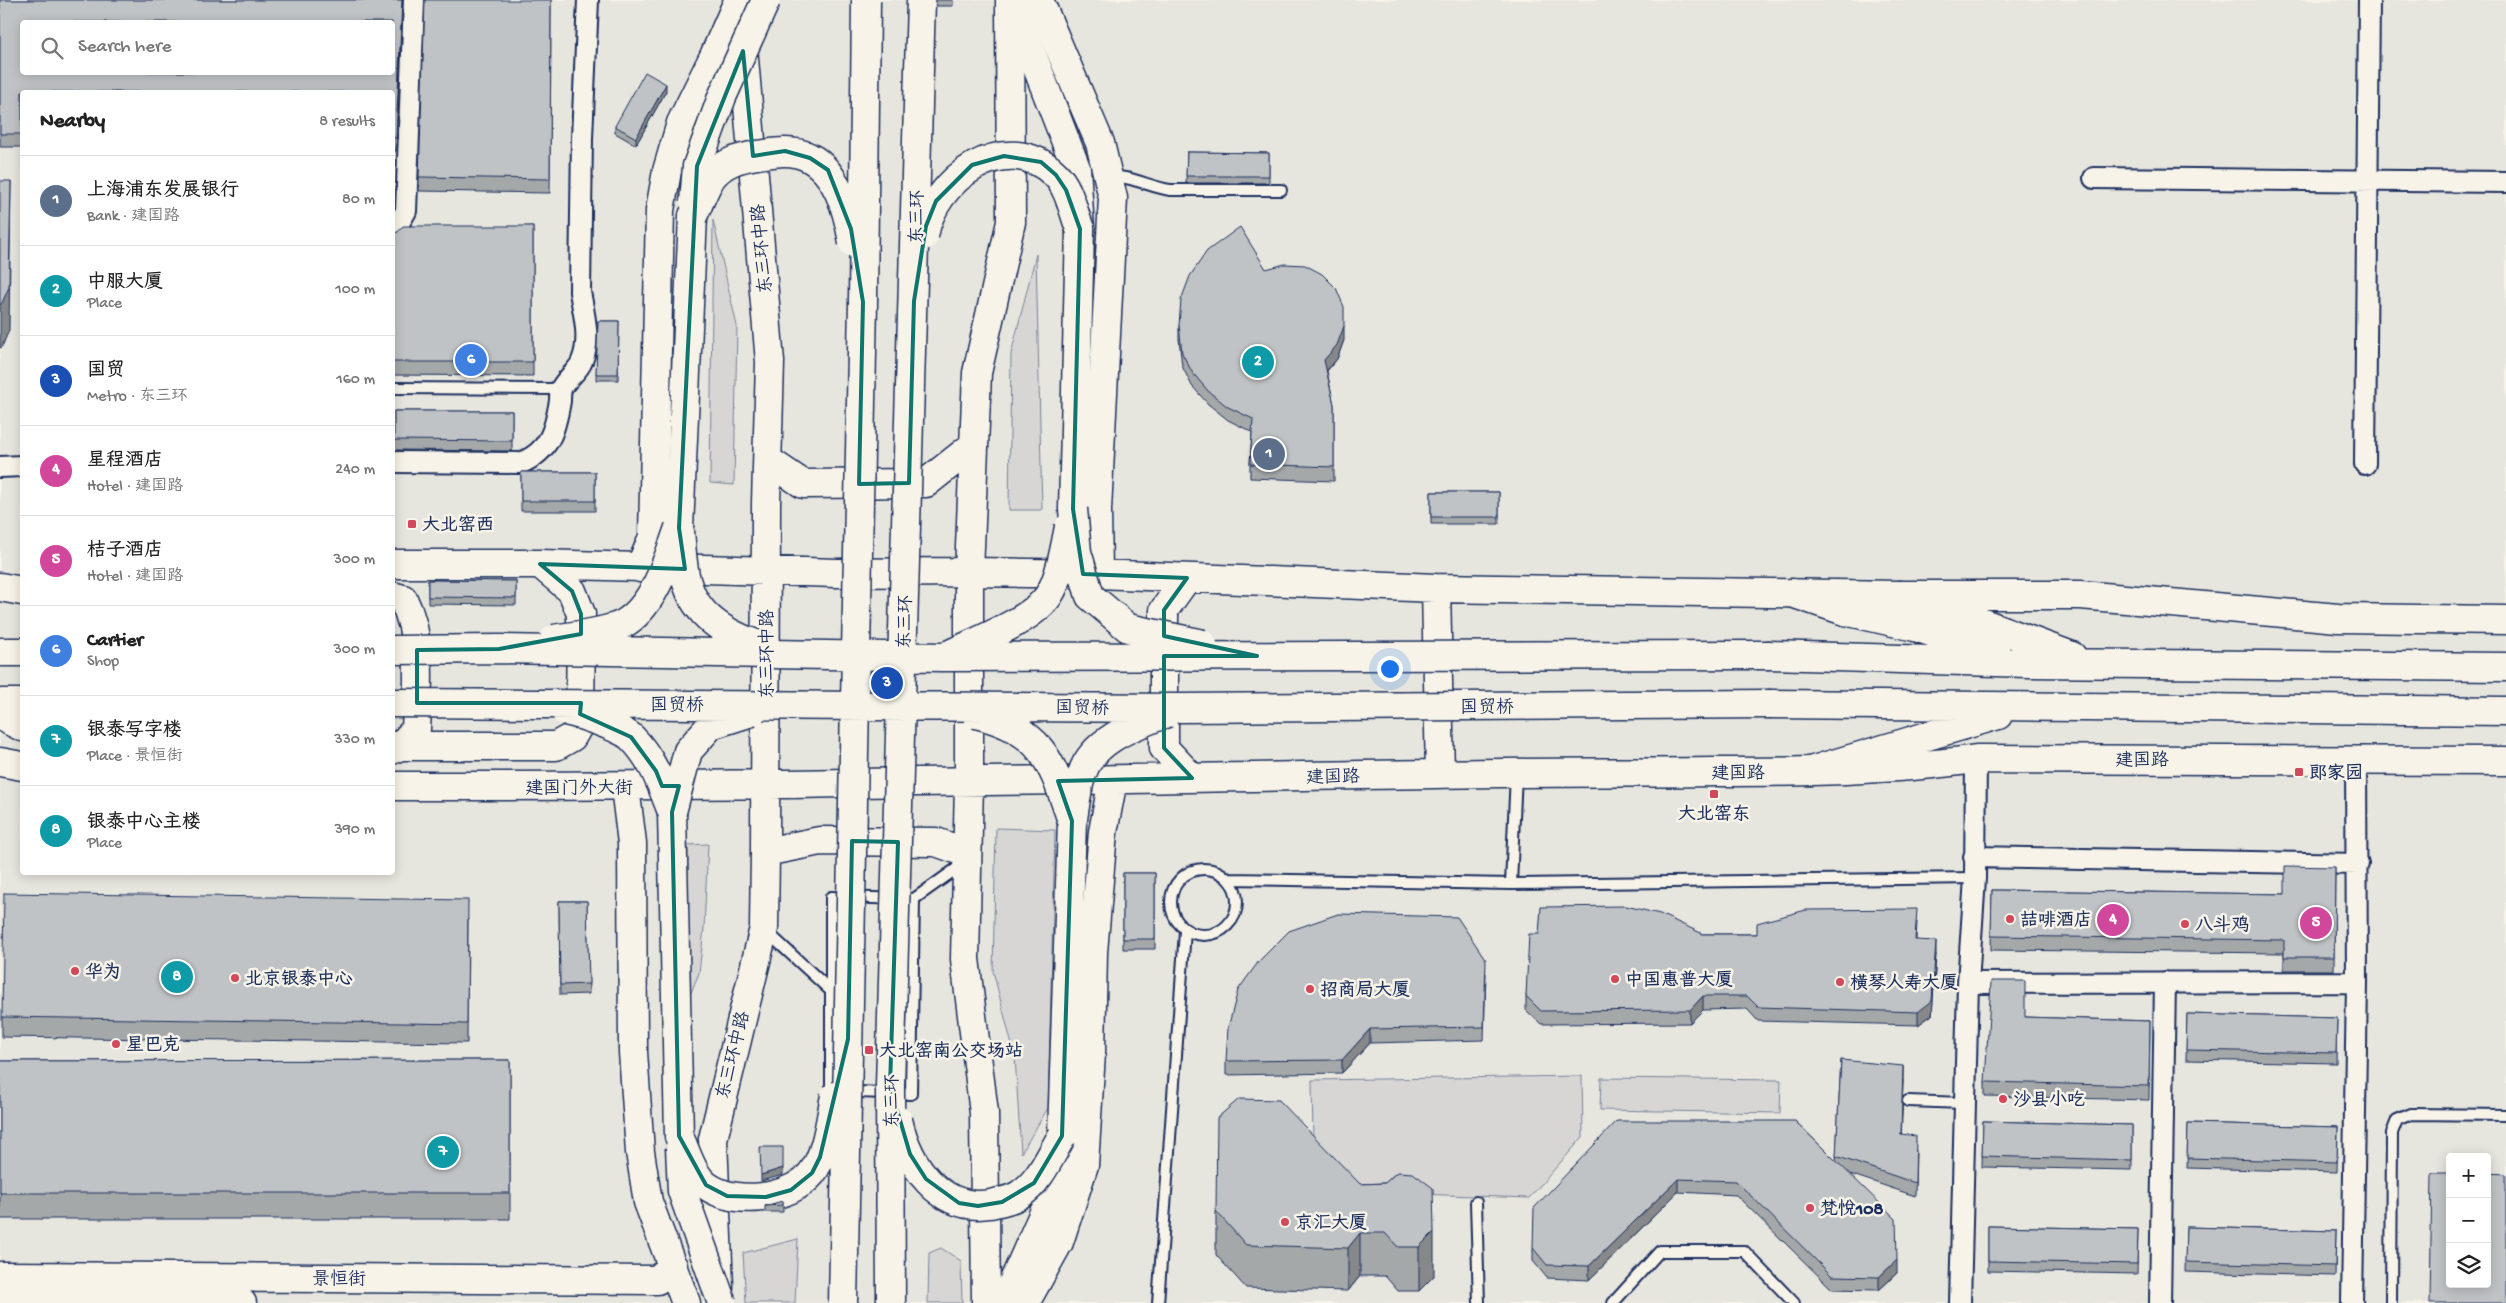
<!DOCTYPE html>
<meta charset="utf-8">
<style>
body{margin:0;font-family:"Gochi Hand","LXGW WenKai TC",sans-serif;background:#f2f2f2;color:#222}
.controls{position:absolute;right:15px;bottom:15px;display:grid;overflow:hidden;border-radius:5px;box-shadow:0 2px 12px #0003}
.controls button{width:45px;height:45px;display:grid;place-items:center;padding:0;border:0;border-bottom:1px solid #e0e0e0;background:#fff;color:#222;font:25px sans-serif}
.you{position:absolute;left:1389px;top:668px;width:18px;height:18px;margin:-12px;border:4px solid #fff;border-radius:50%;background:#1a73e8;box-shadow:0 0 0 8px #1a73e833}
.badge{display:grid;place-items:center;width:32px;height:32px;border-radius:50%;background:#ea580c;color:#fff;font-size:16px;font-weight:700}
.pin{position:absolute;translate:-50% -50%;border:2px solid #fff;box-shadow:0 1px 5px #0006}
.list{margin:0;padding:0;list-style:none}
h2{display:flex;justify-content:space-between;align-items:center;height:65px;margin:0;padding:0 20px;font-size:21px}
h2 small{font-size:16px;font-weight:400;color:#767676}
.list li{display:grid;grid-template-columns:32px 1fr auto;gap:15px;align-items:center;box-sizing:border-box;height:90px;padding:0 20px;border-top:1px solid #e0e0e0}
.list b{display:block;font-size:19px;white-space:nowrap}
.list p{margin:0;font-size:16px;white-space:nowrap;color:#767676}
.list em{font-size:16px;font-style:normal;color:#767676}
.icon{flex:none;width:28px;height:28px;fill:none;stroke:currentColor;stroke-width:2;stroke-linecap:round;stroke-linejoin:round}
.map{position:relative;flex:none;width:2506px;height:1303px;overflow:hidden}
.search{position:absolute;background:#fff;box-shadow:0 2px 12px #0003;left:20px;top:20px;width:375px;height:55px;display:flex;align-items:center;gap:12px;box-sizing:border-box;padding:0 18px;border-radius:5px;color:#767676;font-size:19px}
.panel{position:absolute;background:#fff;box-shadow:0 2px 12px #0003;left:20px;top:90px;width:375px;height:785px;border-radius:5px}
.map>svg:first-child{display:block}
</style>
<div class="map">
<svg width="2506" height="1303" viewBox="0 0 2506 1303">
<rect width="100%" height="100%" fill="#f7f3e8"/>
<filter id="ink" filterUnits="userSpaceOnUse"><feTurbulence type="fractalNoise" baseFrequency=".02" numOctaves="2"/><feDisplacementMap in="SourceGraphic" scale="10" xChannelSelector="R" yChannelSelector="G"/><feConvolveMatrix kernelMatrix="1 2 1 2 8 2 1 2 1" color-interpolation-filters="sRGB"/></filter>
<g filter="url(#ink)">
<path fill="#e6e5de" fill-rule="evenodd" d="M0 0H2506V1303H0ZM22 22H392V72H22ZM22 92H392V872H22ZM2450 1157H2487V1284H2450Z"/>
<path fill="#d7d6d4" stroke="#798299" d="M713 220 737 326 734 485 710 483Z
M1036 254 1042 510H1009L1011 354Z
M996 828 1055 830 1048 1108 1021 1153 1015 1057 993 971Z
M708 844 704 928 699 973 686 1005 688 845Z
M1582 1076 1583 1137 1529 1198 1361 1192 1313 1143 1312 1080Z
M1601 1078 1781 1080 1780 1113 1600 1110Z
M798 1239 795 1303H746L743 1253Z
M941 1248 961 1261 962 1303H928L929 1253Z"/>
<g fill="none" stroke-linecap="round" stroke-linejoin="round">
<g stroke="#1b2f5e" stroke-width="14">
<path id="lane" d="M1109 177C1130 175 1149 187 1170 190H1281
M392 388 561 389
M1171 902a33 33 0 1 1 66 0a33 33 0 1 1-66 0Z
M1229 879 1511 884 1975 878
M1511 884 1516 774
M914 899 911 1094 831 1091V897L914 899 963 864
M766 931 831 991
M1908 1101 1964 1103
M1476 1202 1479 1303
M1158 1303 1185 931
M1613 1303 1660 1251H1744L1794 1303
M2391 1303 2392 1133 2397 1120 2411 1114 2506 1115"/>
</g>
<g stroke="#1b2f5e" stroke-width="24">
<path id="street" d="M2094 178 2506 182
M392 235 406 211 414 0
M392 462 521 463C550 451 555 430 560 401 560 397 560 393 561 389 565 379 578 372 582 361 591 340 584 314 580 292L582 138 588 0
M2365 464 2369 0
M0 467 22 466
M1974 857 2358 864
M1968 983 2357 982
M1960 1303 1968 983 1975 878 1976 759
M2160 1303 2165 982
M2352 1303 2357 982 2356 760"/>
</g>
<g stroke="#1b2f5e" stroke-width="31">
<path id="secondary" d="M1039 0 1100 143 1113 198 1097 510 1098 574
M769 461 803 484 926 483 974 445
M392 564H540L837 573 969 572 1098 574 1436 588 1899 595H2081L2338 618 2506 620
M640 568 653 537 660 210 667 171 681 123 714 56 738 1
M1187 578 1164 610V748L1192 778
M0 587 22 591
M1436 588 1440 774
M392 596 403 599C423 639 418 686 416 729L400 746 392 750
M400 746H556L572 737 580 723 581 614 572 591 540 564
M0 762 22 766
M392 786C740 787 1087 779 1435 774 1528 772 1621 773 1714 772 1801 772 1889 771 1976 759L2506 761
M625 787 632 843 633 1052 640 1152 648 1202 686 1303
M765 852 820 841 936 842 967 853
M0 1276 657 1280 673 1266
M719 1287 713 1139 764 928 765 852 766 503 770 362 739 0
M0 1302 242 1303
M986 1303 984 1113 965 959 969 783V572L977 373 1011 222 1010 0
M1025 1303 1059 1242 1084 1165 1091 1053 1093 952 1103 832 1113 780"/>
</g>
<g stroke="#1b2f5e" stroke-width="31">
<path id="highway" d="M1011 0 1076 168 1080 229 1073 509
M679 528 693 216
M1792 593 1845 611 1915 627 1996 653
M1899 595 1962 615 2072 656
M0 652H22
M1769 655 2028 663 2506 667
M0 703H22
M1771 704 2506 711
M0 716 22 727
M392 746H400
M1810 771 1998 715
M672 812 679 1136
M1004 1303 1054 1190 1062 1136 1072 821"/>
</g>
<use href="#lane" stroke="#f7f3e8" stroke-width="10"/>
<use href="#street" stroke="#f7f3e8" stroke-width="20"/>
<use href="#secondary" stroke="#f7f3e8" stroke-width="28"/>
<use href="#highway" stroke="#f7f3e8" stroke-width="28"/>
<g stroke="#1b2f5e" stroke-width="31" stroke-linecap="butt">
<path id="highway-bridge" d="M694 202 697 166 722 97 766 0
M693 216C699 204 704 189 711 178 723 162 739 158 757 155 766 154 775 152 784 152 832 151 847 205 853 243
M924 236C933 179 1006 127 1055 174 1069 187 1073 211 1080 229
M1073 509 1077 552 1090 596 1128 628 1203 644
M680 532C682 549 682 570 688 586 699 620 734 639 767 647
M554 639C572 636 607 632 623 624 654 607 668 559 679 528
M392 650 499 649 943 657 1769 655
M950 654C977 641 1033 620 1049 595 1060 578 1065 547 1069 527
M392 703 1180 708 1771 704
M565 711C580 714 622 728 632 738 653 759 662 786 672 812
M976 714C1043 731 1051 760 1072 821
M672 812 688 751 711 725 752 712
M1073 819C1075 805 1077 788 1082 774 1093 739 1136 725 1167 713
M898 1120C908 1164 939 1212 990 1204 1000 1202 1011 1200 1019 1195 1040 1182 1050 1156 1062 1136
M679 1136C686 1151 692 1175 707 1186 735 1206 790 1200 812 1173 827 1153 830 1120 835 1096
M680 1147 682 1191 722 1303
M843 1303 863 302 866 0
M891 1303 890 1086 921 0"/>
</g>
<use href="#highway-bridge" stroke="#f7f3e8" stroke-width="28"/>
</g>
<path fill="#a5a8a9" stroke="#1b2f5e" d="M0 0H402L396 151H392V92H22V147H0Z
M551 0 550 193 419 191V177Z
M936 0H953V6H936Z
M666 91 636 145 615 133V126Z
M1187 152 1269 153V183H1186Z
M533 226V376L392 375V233Z
M1266 269 1344 340 1337 359 1327 371 1334 405V481L1250 478V464L1252 432 1228 420 1208 404 1192 386 1182 366 1179 339V325Z
M598 321H619L618 380H596Z
M394 411H512V451L394 450Z
M521 472H595V511H521Z
M1431 492H1499V524H1431Z
M428 580 516 581V605L428 604Z
M2335 867 2334 970H2284V953L1991 950 1992 890 2285 894Z
M1123 873H1155V949H1123Z
M559 901H587L589 994 560 995Z
M468 919 467 1043 2 1037V1017Z
M1917 922 1916 940 1936 954 1932 1015 1918 1025 1758 1021 1747 1009 1703 1010 1690 1023 1541 1024 1526 1010V996L1539 934H1757Z
M1486 973 1484 1040 1370 1043 1342 1073 1226 1075V1061Z
M2187 1014 2337 1018 2336 1063 2186 1060Z
M2025 1017 2150 1021 2149 1100 1985 1096V1082Z
M510 1060V1219H0V1061Z
M1841 1060 1903 1080 1901 1134 1916 1150 1915 1196 1850 1174 1897 1273 1879 1290 1832 1289 1736 1195 1678 1192 1589 1280 1547 1278 1533 1261V1248L1795 1121 1836 1161Z
M1983 1121 2132 1125V1170L1982 1167Z
M2188 1123 2338 1127 2337 1172 2187 1168Z
M1397 1172 1434 1276 1419 1291H1398L1385 1276H1360L1348 1291 1246 1288 1216 1255V1211L1360 1184 1385 1183Z
M783 1201V1212H765V1206Z
M1988 1226 2138 1229 2137 1274 1988 1271Z
M2186 1227 2336 1231 2335 1276 2185 1272Z"/>
<path fill="#86888a" stroke="#1b2f5e" d="M666 84V91L636 145V138Z
M11 181 9 330 2 347 0 348V305Z
M1344 326V340L1337 359 1324 373V360Z
M1936 941V954L1932 1015 1918 1025V1012Z
M1703 996V1010L1690 1023V1010Z
M1370 1029V1043L1342 1073V1060Z
M1903 1066V1080L1901 1148V1134Z
M783 1168V1175L761 1181V1175Z
M1678 1179V1192L1589 1280V1266Z
M1434 1232V1276L1419 1291V1247Z
M1360 1233V1276L1348 1291V1248Z
M1897 1260V1273L1879 1290V1277Z"/>
<path fill="#c0c3c5" stroke="#1b2f5e" fill-rule="evenodd" d="M0 0H402L396 138H392V92H22V134H0ZM22 22H392V72H22Z
M425 0H551L550 179 419 177Z
M645 72 666 84 636 138 615 126Z
M1187 152 1269 153V176H1186Z
M0 181H11L9 287 2 303 0 305Z
M403 226H533V362H392V233L398 232Z
M1240 227 1266 269 1285 264 1305 265 1322 274 1336 288 1344 307V326L1337 345 1324 360 1334 405V467L1250 464 1253 419 1228 407 1208 391 1192 372 1182 353 1179 325 1181 300 1190 276 1207 251Z
M598 321H619L618 374H596Z
M394 411H512V441L394 440Z
M521 472H595V501H521Z
M1431 492H1499V517H1431Z
M428 580 516 581V598L428 597Z
M2285 866 2335 867 2334 957H2284V940L1991 936 1992 890 2285 894Z
M1123 873H1155V939H1123Z
M4 893 468 900 467 1024 2 1017Z
M559 901H587L589 984 560 985Z
M1626 906 1660 914 1703 934H1757V923L1806 910 1917 909 1915 940 1936 941 1932 1001 1918 1012 1758 1007 1747 996H1703L1690 1010 1541 1011 1526 996 1529 934H1539L1541 907Z
M1338 914 1457 917 1486 960 1484 1027 1370 1029 1342 1060 1226 1061 1228 1028 1238 990 1259 961 1289 931Z
M1991 981H2025V1017L2150 1021 2149 1086 1985 1082Z
M2187 1014 2337 1018 2336 1053 2186 1050Z
M510 1060V1193H0V1061Z
M1841 1060 1903 1066 1901 1134 1916 1136 1915 1183 1836 1156Z
M1239 1099 1279 1100 1360 1184 1385 1183 1397 1172 1413 1173 1433 1188 1434 1232 1419 1247H1398L1385 1233H1360L1348 1248 1246 1245 1216 1211 1217 1118Z
M1617 1121H1795L1896 1219 1897 1260 1879 1277 1832 1276 1736 1181 1678 1179 1589 1266 1547 1265 1533 1248 1534 1208Z
M1983 1121 2132 1125V1160L1982 1156Z
M2188 1123 2338 1127 2337 1162 2187 1158Z
M760 1147H783V1168L761 1175Z
M2432 1173H2450V1284H2487V1173L2506 1174V1303H2430Z
M783 1201V1205L765 1206Z
M1988 1226 2138 1229 2137 1264 1988 1261Z
M2186 1227 2336 1231 2335 1266 2185 1262Z"/>
</g>
<path fill="none" stroke="#0f766e" stroke-width="4" stroke-linejoin="round" d="M743 51 753 156 785 151 810 158 828 170 851 229 863 302 859 484 909 483 914 301 926 226 936 201 972 165 1004 156 1041 162 1056 175 1066 190 1080 229 1073 509 1083 574 1187 578 1164 610V636L1257 656H1164V748L1192 778 1058 781 1072 821 1062 1136 1034 1183 1002 1202 978 1206 959 1203 926 1179 910 1154 890 1086 898 842 852 841 848 1039 820 1157 812 1173 791 1190 766 1197 727 1196 706 1185 679 1136 672 812 679 786H662L656 771 631 737 580 714 581 703H417V650L499 649 581 634V614L572 591 540 564 685 569 679 528 697 166Z"/>
<g fill="#d1495b" stroke="#f7f3e8" stroke-width="2">
<rect x="407" y="519" width="10" height="10" rx="2.5"/>
<rect x="2294" y="767" width="10" height="10" rx="2.5"/>
<rect x="1709" y="789" width="10" height="10" rx="2.5"/>
<circle cx="2010" cy="919" r="5"/>
<circle cx="2185" cy="924" r="5"/>
<circle cx="75" cy="971" r="5"/>
<circle cx="235" cy="978" r="5"/>
<circle cx="1615" cy="979" r="5"/>
<circle cx="1840" cy="982" r="5"/>
<circle cx="1310" cy="989" r="5"/>
<circle cx="116" cy="1044" r="5"/>
<rect x="864" y="1045" width="10" height="10" rx="2.5"/>
<circle cx="2003" cy="1099" r="5"/>
<circle cx="1810" cy="1208" r="5"/>
<circle cx="1285" cy="1222" r="5"/>
</g>
<g text-anchor="middle" stroke-width="5" stroke-linejoin="round" paint-order="stroke">
<g font-size="18" fill="#1b2f5e" stroke="#f7f3e8">
<text transform="translate(916 217) rotate(-89)" y="6">东三环</text>
<text transform="translate(761 249) rotate(-95)" y="6">东三环中路</text>
<text transform="translate(904 622) rotate(-88)" y="6">东三环</text>
<text transform="translate(766 654) rotate(-90)" y="6">东三环中路</text>
<text x="677" y="710">国贸桥</text>
<text x="1487" y="712">国贸桥</text>
<text transform="translate(1082 707) rotate(1)" y="6">国贸桥</text>
<text x="2142" y="765">建国路</text>
<text x="1738" y="778">建国路</text>
<text transform="translate(1333 776) rotate(-1)" y="6">建国路</text>
<text x="579" y="793">建国门外大街</text>
<text transform="translate(732 1055) rotate(-76)" y="6">东三环中路</text>
<text transform="translate(891 1101) rotate(-90)" y="6">东三环</text>
<text x="339" y="1284">景恒街</text>
</g>
<g font-size="18" font-weight="bold" fill="#1b2f5e" stroke="#f7f3e8" text-anchor="start">
<text x="422" y="530">大北窑西</text>
<text x="2309" y="778">郎家园</text>
<text x="1714" y="819" text-anchor="middle">大北窑东</text>
<text x="2020" y="925">喆啡酒店</text>
<text x="2195" y="930">八斗鸡</text>
<text x="85" y="977">华为</text>
<text x="245" y="984">北京银泰中心</text>
<text x="1625" y="985">中国惠普大厦</text>
<text x="1850" y="988">横琴人寿大厦</text>
<text x="1320" y="995">招商局大厦</text>
<text x="126" y="1050">星巴克</text>
<text x="879" y="1056">大北窑南公交场站</text>
<text x="2013" y="1105">沙县小吃</text>
<text x="1820" y="1214">梵悦108</text>
<text x="1295" y="1228">京汇大厦</text>
</g>
</g>
</svg>
<div class="controls">
<button>+</button>
<button>−</button>
<button><svg class="icon" aria-label="layers" viewBox="0 0 24 24"><path d="M12 4l9 5-9 5-9-5zM3 14l9 5 9-5"/></svg></button>
</div>
<div class="you"></div>
<div class="pin badge" style="left:1269px;top:454px;background:#5c6f8a">1</div>
<div class="pin badge" style="left:1258px;top:362px;background:#0f9aa8">2</div>
<div class="pin badge" style="left:887px;top:683px;background:#1a4fb4">3</div>
<div class="pin badge" style="left:2113px;top:920px;background:#d1479c">4</div>
<div class="pin badge" style="left:2316px;top:923px;background:#d1479c">5</div>
<div class="pin badge" style="left:471px;top:360px;background:#3f7fe0">6</div>
<div class="pin badge" style="left:443px;top:1152px;background:#0f9aa8">7</div>
<div class="pin badge" style="left:177px;top:977px;background:#0f9aa8">8</div>
<div class="search"><svg class="icon" aria-label="search" viewBox="0 0 24 24"><circle cx="10" cy="10" r="6"/><path d="M15 15l6 6"/></svg>Search here</div>
<section class="panel">
<h2>Nearby<small>8 results</small></h2>
<ul class="list">
<li><span class="badge" style="background:#5c6f8a">1</span><div><b>上海浦东发展银行</b><p>Bank · 建国路</p></div><em>80 m</em></li>
<li><span class="badge" style="background:#0f9aa8">2</span><div><b>中服大厦</b><p>Place</p></div><em>100 m</em></li>
<li><span class="badge" style="background:#1a4fb4">3</span><div><b>国贸</b><p>Metro · 东三环</p></div><em>160 m</em></li>
<li><span class="badge" style="background:#d1479c">4</span><div><b>星程酒店</b><p>Hotel · 建国路</p></div><em>240 m</em></li>
<li><span class="badge" style="background:#d1479c">5</span><div><b>桔子酒店</b><p>Hotel · 建国路</p></div><em>300 m</em></li>
<li><span class="badge" style="background:#3f7fe0">6</span><div><b>Cartier</b><p>Shop</p></div><em>300 m</em></li>
<li><span class="badge" style="background:#0f9aa8">7</span><div><b>银泰写字楼</b><p>Place · 景恒街</p></div><em>330 m</em></li>
<li><span class="badge" style="background:#0f9aa8">8</span><div><b>银泰中心主楼</b><p>Place</p></div><em>390 m</em></li>
</ul>
</section>
</div>
